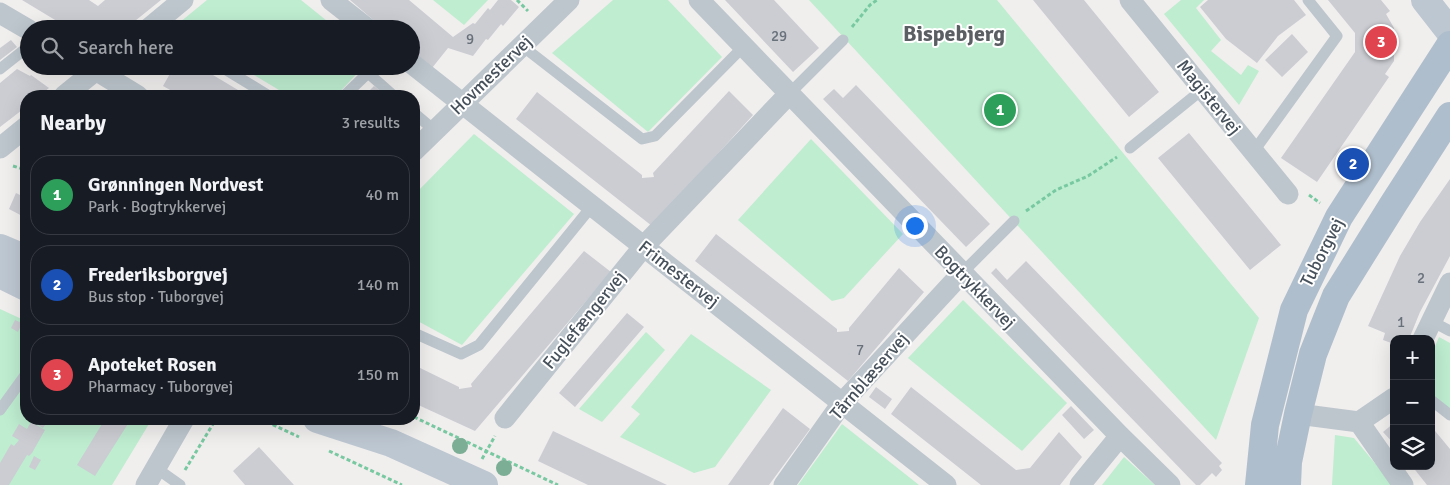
<!DOCTYPE html>
<meta charset="utf-8">
<style>
body{margin:0;font-family:Signika,sans-serif;background:#20242c;color:#f1f3f6}
.controls{position:absolute;right:15px;bottom:15px;display:grid;overflow:hidden;border-radius:10px;box-shadow:0 5px 20px #0002}
.controls button{width:45px;height:45px;display:grid;place-items:center;padding:0;border:0;border-bottom:1px solid #363941;background:#171b24;color:#f1f3f6;font:25px sans-serif}
.you{position:absolute;left:914px;top:225px;width:18px;height:18px;margin:-12px;border:4px solid #fff;border-radius:50%;background:#1a73e8;box-shadow:0 0 0 8px #1a73e833}
.badge{display:grid;place-items:center;width:32px;height:32px;border-radius:50%;background:#0f766e;color:#fff;font-size:16px;font-weight:700}
.pin{position:absolute;translate:-50% -50%;border:2px solid #fff;box-shadow:0 1px 5px #0006}
.list{margin:0;padding:0;list-style:none}
h2{display:flex;justify-content:space-between;align-items:center;height:65px;margin:0;padding:0 20px;font-size:21px}
h2 small{font-size:16px;font-weight:400;color:#9ea1a6}
.list li{display:grid;grid-template-columns:32px 1fr auto;gap:15px;align-items:center;box-sizing:border-box;height:80px;margin:0 10px 10px;padding:0 10px;border:1px solid #363941;border-radius:20px}
.list b{display:block;font-size:19px;white-space:nowrap}
.list p{margin:0;font-size:16px;white-space:nowrap;color:#9ea1a6}
.list em{font-size:16px;font-style:normal;color:#9ea1a6}
.icon{flex:none;width:28px;height:28px;fill:none;stroke:currentColor;stroke-width:2;stroke-linecap:round;stroke-linejoin:round}
.map{position:relative;flex:none;width:1450px;height:485px;overflow:hidden}
.search{position:absolute;background:#171b24;box-shadow:0 5px 20px #0002;left:20px;top:20px;width:400px;height:55px;display:flex;align-items:center;gap:12px;box-sizing:border-box;padding:0 18px;border-radius:28px;color:#9ea1a6;font-size:19px}
.panel{position:absolute;background:#171b24;box-shadow:0 5px 20px #0002;left:20px;top:90px;width:400px;height:335px;border-radius:20px}
.map>svg:first-child{display:block}
</style>
<div class="map">
<svg width="1450" height="485" viewBox="0 0 1450 485">
<rect width="100%" height="100%" fill="#f1eeee"/>
<path fill="#beedd0" d="M207 0H301L337 29H177L174 27Z
M433 0H488L464 25Z
M613 0H668L722 57 648 132 552 53Z
M809 0H997L1259 318 1216 440Z
M1181 0H1204L1196 8 1221 40 1211 51 1241 75 1248 65 1259 71 1239 105 1164 14Z
M239 66H364L336 96H289Z
M474 134 574 214 462 345 414 319V195Z
M811 139 903 234 844 298 832 301 738 220Z
M963 300 1067 403 1022 451 908 358Z
M0 309 26 321V419H152L112 485H0Z
M646 332 665 350 602 422 579 409Z
M691 334 771 390 715 467 694 473 620 437 640 414 631 407Z
M1439 337 1450 343V412L1431 393V356Z
M842 424 919 485H798Z
M1335 435 1354 438 1393 485H1332Z
M1124 457 1155 485H1102Z"/>
<path fill="#cbcdd3" d="M22 0H89L98 6 105 0H161L125 29H70Z
M350 0H409L453 37 473 23 475 24 488 8 490 10 498 0H511L519 7 503 26 501 24 488 40 486 39 473 56 448 48 432 68 411 51V29H384Z
M725 0H774L819 48 793 72Z
M1033 0H1084L1159 92 1129 117Z
M1208 0H1294L1306 15 1278 36 1257 63 1226 39 1200 7Z
M1328 0H1381L1390 11 1386 14 1394 28V61L1385 74 1389 77 1317 182 1281 158 1355 52V33Z
M1292 34 1308 52 1282 77 1265 60Z
M11 40 17 47 0 60V48Z
M181 66H198L248 96H181L163 86 172 70 177 73Z
M17 69 30 76 31 75 49 88 39 96H26V107L0 127V83Z
M856 85 990 224 966 247 823 99 834 89 843 98Z
M374 86 387 96H364Z
M729 91 753 115 652 226 516 119 537 92 642 175V178L654 177 653 173Z
M1189 133 1281 245 1250 270 1158 158Z
M1450 179V256L1420 312 1409 339H1394V344L1383 340 1385 333 1368 326 1400 256 1420 222Z
M24 187 26 188V218L9 209 16 193 20 195Z
M716 234 837 329V332L849 331V328L899 268 924 292 848 381 695 261Z
M584 251 611 272 475 431 414 403V365L459 387V389L472 387 471 384Z
M1026 261 1222 463 1219 466 1222 470 1216 477 1212 473 1200 485H1196L991 273 996 268 1007 280Z
M627 313 644 327 575 407 559 393Z
M15 320 22 323 18 332 11 328Z
M876 387 892 399 885 409 869 397Z
M911 387 1016 470 1030 468 1059 432 1082 457 1060 485H981L891 414Z
M1071 406 1094 430 1084 439 1062 415Z
M783 408 810 429 769 485H728Z
M37 419H49L43 428 34 422Z
M105 419H131L95 476 77 465Z
M31 422 45 430 32 453 29 456 27 455 9 485H0V463L11 444 14 446 19 440 12 436 19 424 27 429Z
M1394 423V444L1383 432Z
M1431 426 1450 449V485H1427L1412 466H1431Z
M553 431 667 485H588L538 461Z
M259 447 294 485H245L233 471Z
M34 456 41 460 35 470 29 467Z"/>
<g fill="none" stroke-linecap="round" stroke-linejoin="round">
<path stroke="#78c9a1" stroke-width="3" stroke-dasharray="4 2.5" stroke-linecap="butt" d="M517 0 528 11
M852 27 870 5 877 0
M13 166 26 170
M1309 195 1320 203
M1026 211 1056 190 1088 176 1117 157
M414 417 558 485
M261 419 299 437
M329 451 402 485
M482 459 495 436
M185 470 216 419"/>
<path stroke="#bdc6cd" stroke-width="11" d="M521 45 642 139 655 136 743 47
M220 66 269 96
M0 69 29 46
M789 94 843 40
M344 96 368 73 394 96
M414 113 434 130
M1130 148 1203 89
M1254 151 1337 36 1308 0
M962 273 1014 221
M1431 321 1450 331
M414 333 461 354 479 345 592 206
M1431 400 1450 415
M0 410 26 374
M156 468 180 485"/>
<path stroke="#bdc6cd" stroke-width="21" d="M331 0 368 29
M699 0 1120 436 1170 485
M1130 0 1288 194
M0 13 29 30
M148 29 183 0
M411 63 946 485
M89 66 138 96
M64 96 101 66
M0 148 26 127
M414 151 569 0
M1423 339 1450 283
M1298 414 1359 422 1394 398
M505 418 644 246 789 94
M1359 422 1403 485
M146 485 184 419
M784 485 842 403 962 273
M1080 485 1120 436"/>
<path stroke="#bdc7d1" stroke-width="28" d="M1425 0 1450 32
M0 248 26 259
M0 274 26 287
M317 419 391 443 484 485"/>
<path stroke="#afbecc" stroke-width="28" d="M1259 485 1265 425 1294 310 1339 217 1450 45
M1287 485 1288 462 1298 414 1313 354 1336 296 1394 203 1450 116"/>
</g>
<g fill="#7bae94">
<circle cx="460" cy="446" r="8"/>
<circle cx="504" cy="468" r="8"/>
</g>
<g text-anchor="middle" stroke-width="4" stroke-linejoin="round" paint-order="stroke">
<g font-size="15" fill="#687079">
<text x="779" y="41">29</text>
<text x="470" y="44">9</text>
<text x="1421" y="283">2</text>
<text x="1401" y="327">1</text>
<text x="860" y="355">7</text>
</g>
<g font-size="18" fill="#47515b" stroke="#fff">
<text transform="translate(491 75) rotate(-44)" y="6">Hovmestervej</text>
<text transform="translate(1209 97) rotate(51)" y="6">Magistervej</text>
<text transform="translate(1322 252) rotate(-63)" y="6">Tuborgvej</text>
<text transform="translate(679 274) rotate(38)" y="6">Frimestervej</text>
<text transform="translate(975 287) rotate(46)" y="6">Bogtrykkervej</text>
<text transform="translate(584 320) rotate(-51)" y="6">Fuglefængervej</text>
<text transform="translate(869 376) rotate(-49)" y="6">Tårnblæservej</text>
</g>
<g font-size="22" font-weight="bold" fill="#5b5f63" stroke="#fff">
<text x="954" y="41">Bispebjerg</text>
</g>
</g>
</svg>
<div class="controls">
<button>+</button>
<button>−</button>
<button><svg class="icon" aria-label="layers" viewBox="0 0 24 24"><path d="M12 4l9 5-9 5-9-5zM3 14l9 5 9-5"/></svg></button>
</div>
<div class="you"></div>
<div class="pin badge" style="left:1000px;top:110px;background:#2e9e5b">1</div>
<div class="pin badge" style="left:1353px;top:164px;background:#1a4fb4">2</div>
<div class="pin badge" style="left:1381px;top:42px;background:#e0444e">3</div>
<div class="search"><svg class="icon" aria-label="search" viewBox="0 0 24 24"><circle cx="10" cy="10" r="6"/><path d="M15 15l6 6"/></svg>Search here</div>
<section class="panel">
<h2>Nearby<small>3 results</small></h2>
<ul class="list">
<li><span class="badge" style="background:#2e9e5b">1</span><div><b>Grønningen Nordvest</b><p>Park · Bogtrykkervej</p></div><em>40 m</em></li>
<li><span class="badge" style="background:#1a4fb4">2</span><div><b>Frederiksborgvej</b><p>Bus stop · Tuborgvej</p></div><em>140 m</em></li>
<li><span class="badge" style="background:#e0444e">3</span><div><b>Apoteket Rosen</b><p>Pharmacy · Tuborgvej</p></div><em>150 m</em></li>
</ul>
</section>
</div>
